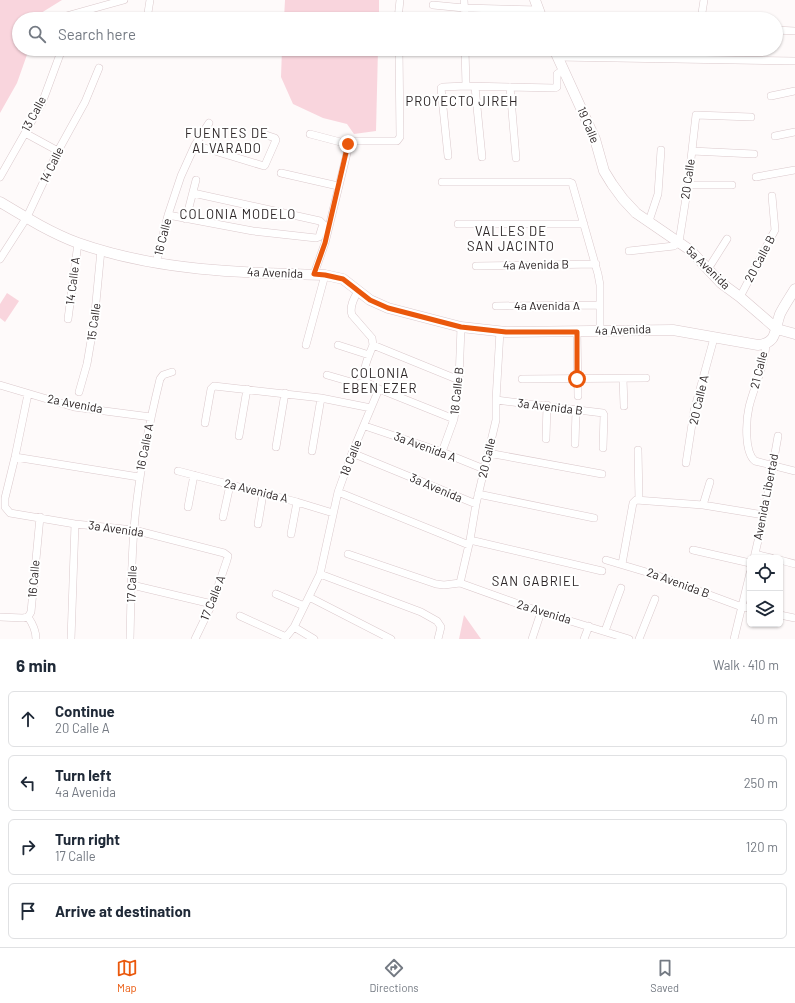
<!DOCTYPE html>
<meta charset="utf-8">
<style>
body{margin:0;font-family:Barlow,sans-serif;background:#f2f2f3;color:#1f2937}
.controls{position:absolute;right:12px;bottom:12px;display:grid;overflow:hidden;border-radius:6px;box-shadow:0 1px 3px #0004}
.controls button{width:36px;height:36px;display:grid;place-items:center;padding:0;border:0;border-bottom:1px solid #e0e1e3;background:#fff;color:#1f2937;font:20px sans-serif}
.stop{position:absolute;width:12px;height:12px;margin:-9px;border:3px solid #ea580c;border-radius:50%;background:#fff}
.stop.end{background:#ea580c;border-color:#fff;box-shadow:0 1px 4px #0008}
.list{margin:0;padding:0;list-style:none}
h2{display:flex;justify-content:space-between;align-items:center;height:52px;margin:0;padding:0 16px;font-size:17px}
h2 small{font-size:13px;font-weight:400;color:#747a83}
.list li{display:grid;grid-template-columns:26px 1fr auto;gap:12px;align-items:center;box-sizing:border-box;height:56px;margin:0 8px 8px;padding:0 8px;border:1px solid #e0e1e3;border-radius:6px}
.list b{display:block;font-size:15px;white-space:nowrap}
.list p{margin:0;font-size:13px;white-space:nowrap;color:#747a83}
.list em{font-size:13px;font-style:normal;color:#747a83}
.icon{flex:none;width:22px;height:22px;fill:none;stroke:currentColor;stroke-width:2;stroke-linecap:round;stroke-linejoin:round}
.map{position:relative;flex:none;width:795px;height:639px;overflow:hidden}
.search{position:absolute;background:#fff;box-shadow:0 1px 3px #0004;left:12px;right:12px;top:12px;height:44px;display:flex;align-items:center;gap:10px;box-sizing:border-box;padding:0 14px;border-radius:22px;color:#747a83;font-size:15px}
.sheet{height:308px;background:#fff}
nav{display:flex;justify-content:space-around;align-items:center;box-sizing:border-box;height:56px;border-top:1px solid #e0e1e3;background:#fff;font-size:11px;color:#747a83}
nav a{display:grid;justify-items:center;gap:2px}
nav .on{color:#ea580c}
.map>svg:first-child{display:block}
</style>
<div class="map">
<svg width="795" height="639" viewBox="0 0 795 639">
<rect width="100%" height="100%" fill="#fefafa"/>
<path fill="#f9d5dd" d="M0 0H62L41 13 39 19H19V49H29L17 83 0 113Z
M285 0H379V19H284Z
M282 49H378L376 131 354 134 347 124 323 118 293 104 281 77Z
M7 293 19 301 5 322 0 318V304Z
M464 615 481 639H459Z"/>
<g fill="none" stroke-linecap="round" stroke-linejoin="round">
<g stroke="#dbc9cc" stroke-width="8">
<path id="street" d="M464 0 465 19
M433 5 464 8 539 10
M59 18 124 0
M147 19 150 0
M398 19 400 0
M701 19 704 0
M776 30 795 31
M465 49 466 86
M557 57 795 61
M695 59 696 49
M475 87 482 157
M510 87 516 158
M771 96 795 91
M25 133 58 151
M310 134 348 144
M775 136 795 132
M195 145 264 166 265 165 276 140 275 138 254 131
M692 151 754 154
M448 156 441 88 443 87 466 86 555 88 557 87V74L563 70
M281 173 338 186
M0 177 42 103 62 49
M756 177 795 170
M442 182H569L572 183 598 274 600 285V331
M688 185H732
M168 215 253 231 316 238 319 237 323 224 320 221 193 193
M186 219 196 180
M649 221 658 194 661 150
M458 224H584
M629 251 674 246 679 242 688 185 696 115 751 117
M0 259 27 217 58 151 85 102 99 68
M156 263 168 215 181 176 195 145 209 123
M476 266 596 264
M708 269 727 239
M314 274 325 243 350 141H397L400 137 399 49
M740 297 775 230 772 196
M496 306 599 305
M68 319 78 243
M577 332 578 396
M766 344C765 366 754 386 749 407 746 420 744 452 755 461L795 471
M306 345 325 275
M338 345 369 355
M373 345 459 380
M327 375 358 384 366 382
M522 379 646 378
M623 379 624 406
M0 385 74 407 151 417
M379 389 454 419
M79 392 87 364 94 323 101 250
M28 394 15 457 5 498V507L10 513 75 524 134 530 224 553 228 556 227 560 212 604 195 639
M496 400 603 413 604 415 603 448
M205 423 211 389 214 386 321 398 371 408
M365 426 442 452 484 469
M239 436 247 389
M546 439 547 405
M575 444 576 410
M276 447 285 393
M638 450 639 500
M312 451 321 398
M442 452 454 419 459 380 461 327
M352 453 476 504
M488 453 602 474
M15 457 139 477
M686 463 694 411 714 338
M178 471 297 502 333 513
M338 492 469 545
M478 494 594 518
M703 505 710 482
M188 507 194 475
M223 517 230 485
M258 524 263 494
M291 534 297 502
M470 540 602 571
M693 550 750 563
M348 554 436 584 444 585 460 583
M755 554 771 558
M754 558 764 515 778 436
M606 560 653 574 742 607 750 608
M780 560 795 564
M622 564 633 503 636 500 703 505 764 515
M320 574 421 612 437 621 441 627 438 639
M460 583 470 540 476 504 496 420V400L500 331
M460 583 541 612 629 639
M132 585 212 604
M276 594 304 606
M309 597 391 639
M780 615 795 618
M240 616 286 637 294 627 320 574 338 492 352 453 379 389 366 382C361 370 369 356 373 345L372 338 352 315C349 307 354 298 358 291
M0 617 23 618 28 617
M28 617 31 612 40 517
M28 617C33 624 36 630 36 639
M294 627 314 639
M605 631 621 588
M71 639 75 524
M130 639C131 602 131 566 134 529 138 478 148 428 160 379L163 375 172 372
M532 639 541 612
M584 639 589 626
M639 639 655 599
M734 639 750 573"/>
</g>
<g stroke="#dbc9cc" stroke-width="11">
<path id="secondary" d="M535 0 542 19
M554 49 595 139 604 171 612 184 623 199 636 213 690 250 721 283 740 297 777 329 795 334
M0 202C25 217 51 233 78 243 157 271 242 273 325 275L343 279 370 300 388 308 461 327 506 332 673 330 758 345C778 343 774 330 780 314 784 306 790 297 795 289"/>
</g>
<use href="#street" stroke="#fff" stroke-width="7"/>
<use href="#secondary" stroke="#fff" stroke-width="10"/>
</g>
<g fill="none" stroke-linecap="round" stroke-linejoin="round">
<path stroke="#ea580c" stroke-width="5" d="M348 144 325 243 314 274 325 275 343 279 370 300 388 308 461 327 506 332H577V379"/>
</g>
<g text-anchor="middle" stroke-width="4" stroke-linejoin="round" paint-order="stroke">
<g font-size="12" fill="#2d2627" stroke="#fff">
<text transform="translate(34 114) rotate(-62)" y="4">13 Calle</text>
<text transform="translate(588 125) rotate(67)" y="4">19 Calle</text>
<text transform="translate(52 165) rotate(-64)" y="4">14 Calle</text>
<text transform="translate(688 179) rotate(-82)" y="4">20 Calle</text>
<text transform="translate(163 237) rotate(-76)" y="4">16 Calle</text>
<text transform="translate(760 259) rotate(-62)" y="4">20 Calle B</text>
<text transform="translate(536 265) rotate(-1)" y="4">4a Avenida B</text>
<text transform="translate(708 268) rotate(44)" y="4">5a Avenida</text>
<text transform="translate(275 273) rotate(2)" y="4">4a Avenida</text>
<text transform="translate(73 281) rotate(-83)" y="4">14 Calle A</text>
<text x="547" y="310">4a Avenida A</text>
<text transform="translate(94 322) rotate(-82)" y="4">15 Calle</text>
<text transform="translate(623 330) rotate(-2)" y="4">4a Avenida</text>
<text transform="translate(759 370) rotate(-76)" y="4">21 Calle</text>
<text transform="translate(457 391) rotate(-84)" y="4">18 Calle B</text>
<text transform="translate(699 400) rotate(-77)" y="4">20 Calle A</text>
<text transform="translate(75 404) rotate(11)" y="4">2a Avenida</text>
<text transform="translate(550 407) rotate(7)" y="4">3a Avenida B</text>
<text transform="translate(145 447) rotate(-79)" y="4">16 Calle A</text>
<text transform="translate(425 447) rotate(20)" y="4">3a Avenida A</text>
<text transform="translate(351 458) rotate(-68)" y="4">18 Calle</text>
<text transform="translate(487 458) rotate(-77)" y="4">20 Calle</text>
<text transform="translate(436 488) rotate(23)" y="4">3a Avenida</text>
<text transform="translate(256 491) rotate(14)" y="4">2a Avenida A</text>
<text transform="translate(766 497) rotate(-79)" y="4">Avenida Libertad</text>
<text transform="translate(116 529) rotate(8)" y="4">3a Avenida</text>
<text transform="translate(34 579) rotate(-85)" y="4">16 Calle</text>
<text transform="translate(678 583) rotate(20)" y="4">2a Avenida B</text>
<text transform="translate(132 584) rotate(-88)" y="4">17 Calle</text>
<text transform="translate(213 598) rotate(-68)" y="4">17 Calle A</text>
<text transform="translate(544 612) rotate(17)" y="4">2a Avenida</text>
</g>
<g font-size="13" letter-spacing="1" fill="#2d2627" stroke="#fff">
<text x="462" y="106">PROYECTO JIREH</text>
<text x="227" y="138">FUENTES DE<tspan x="227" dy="15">ALVARADO</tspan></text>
<text x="238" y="219">COLONIA MODELO</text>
<text x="511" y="236">VALLES DE<tspan x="511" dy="15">SAN JACINTO</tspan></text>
<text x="380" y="378">COLONIA<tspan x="380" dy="15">EBEN EZER</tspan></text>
<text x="536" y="586">SAN GABRIEL</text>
</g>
</g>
</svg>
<div class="controls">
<button><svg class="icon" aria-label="locate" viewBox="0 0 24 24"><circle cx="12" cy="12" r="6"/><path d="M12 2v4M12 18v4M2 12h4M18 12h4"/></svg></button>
<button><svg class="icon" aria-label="layers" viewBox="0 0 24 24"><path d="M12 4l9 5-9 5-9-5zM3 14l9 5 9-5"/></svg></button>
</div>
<div class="stop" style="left:577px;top:379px"></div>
<div class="stop end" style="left:348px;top:144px"></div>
<div class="search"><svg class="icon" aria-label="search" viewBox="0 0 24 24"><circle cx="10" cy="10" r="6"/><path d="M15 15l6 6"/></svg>Search here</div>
</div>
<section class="sheet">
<h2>6 min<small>Walk · 410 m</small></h2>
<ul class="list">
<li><svg class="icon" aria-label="ahead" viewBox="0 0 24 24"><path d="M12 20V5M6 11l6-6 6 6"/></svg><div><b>Continue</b><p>20 Calle A</p></div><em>40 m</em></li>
<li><svg class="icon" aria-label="left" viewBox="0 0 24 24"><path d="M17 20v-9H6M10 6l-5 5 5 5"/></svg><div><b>Turn left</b><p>4a Avenida</p></div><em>250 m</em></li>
<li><svg class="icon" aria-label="right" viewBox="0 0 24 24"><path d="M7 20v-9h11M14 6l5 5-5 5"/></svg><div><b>Turn right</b><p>17 Calle</p></div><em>120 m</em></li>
<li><svg class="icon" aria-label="arrive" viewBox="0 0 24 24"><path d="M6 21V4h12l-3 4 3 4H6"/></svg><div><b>Arrive at destination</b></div></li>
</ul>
</section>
<nav>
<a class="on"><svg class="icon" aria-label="map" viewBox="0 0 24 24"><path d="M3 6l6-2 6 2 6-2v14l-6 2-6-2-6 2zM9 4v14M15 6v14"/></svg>Map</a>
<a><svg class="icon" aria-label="directions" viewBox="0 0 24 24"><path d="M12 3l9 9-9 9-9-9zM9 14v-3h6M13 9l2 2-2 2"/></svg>Directions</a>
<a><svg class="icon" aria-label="saved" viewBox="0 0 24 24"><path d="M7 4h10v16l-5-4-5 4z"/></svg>Saved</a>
</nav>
